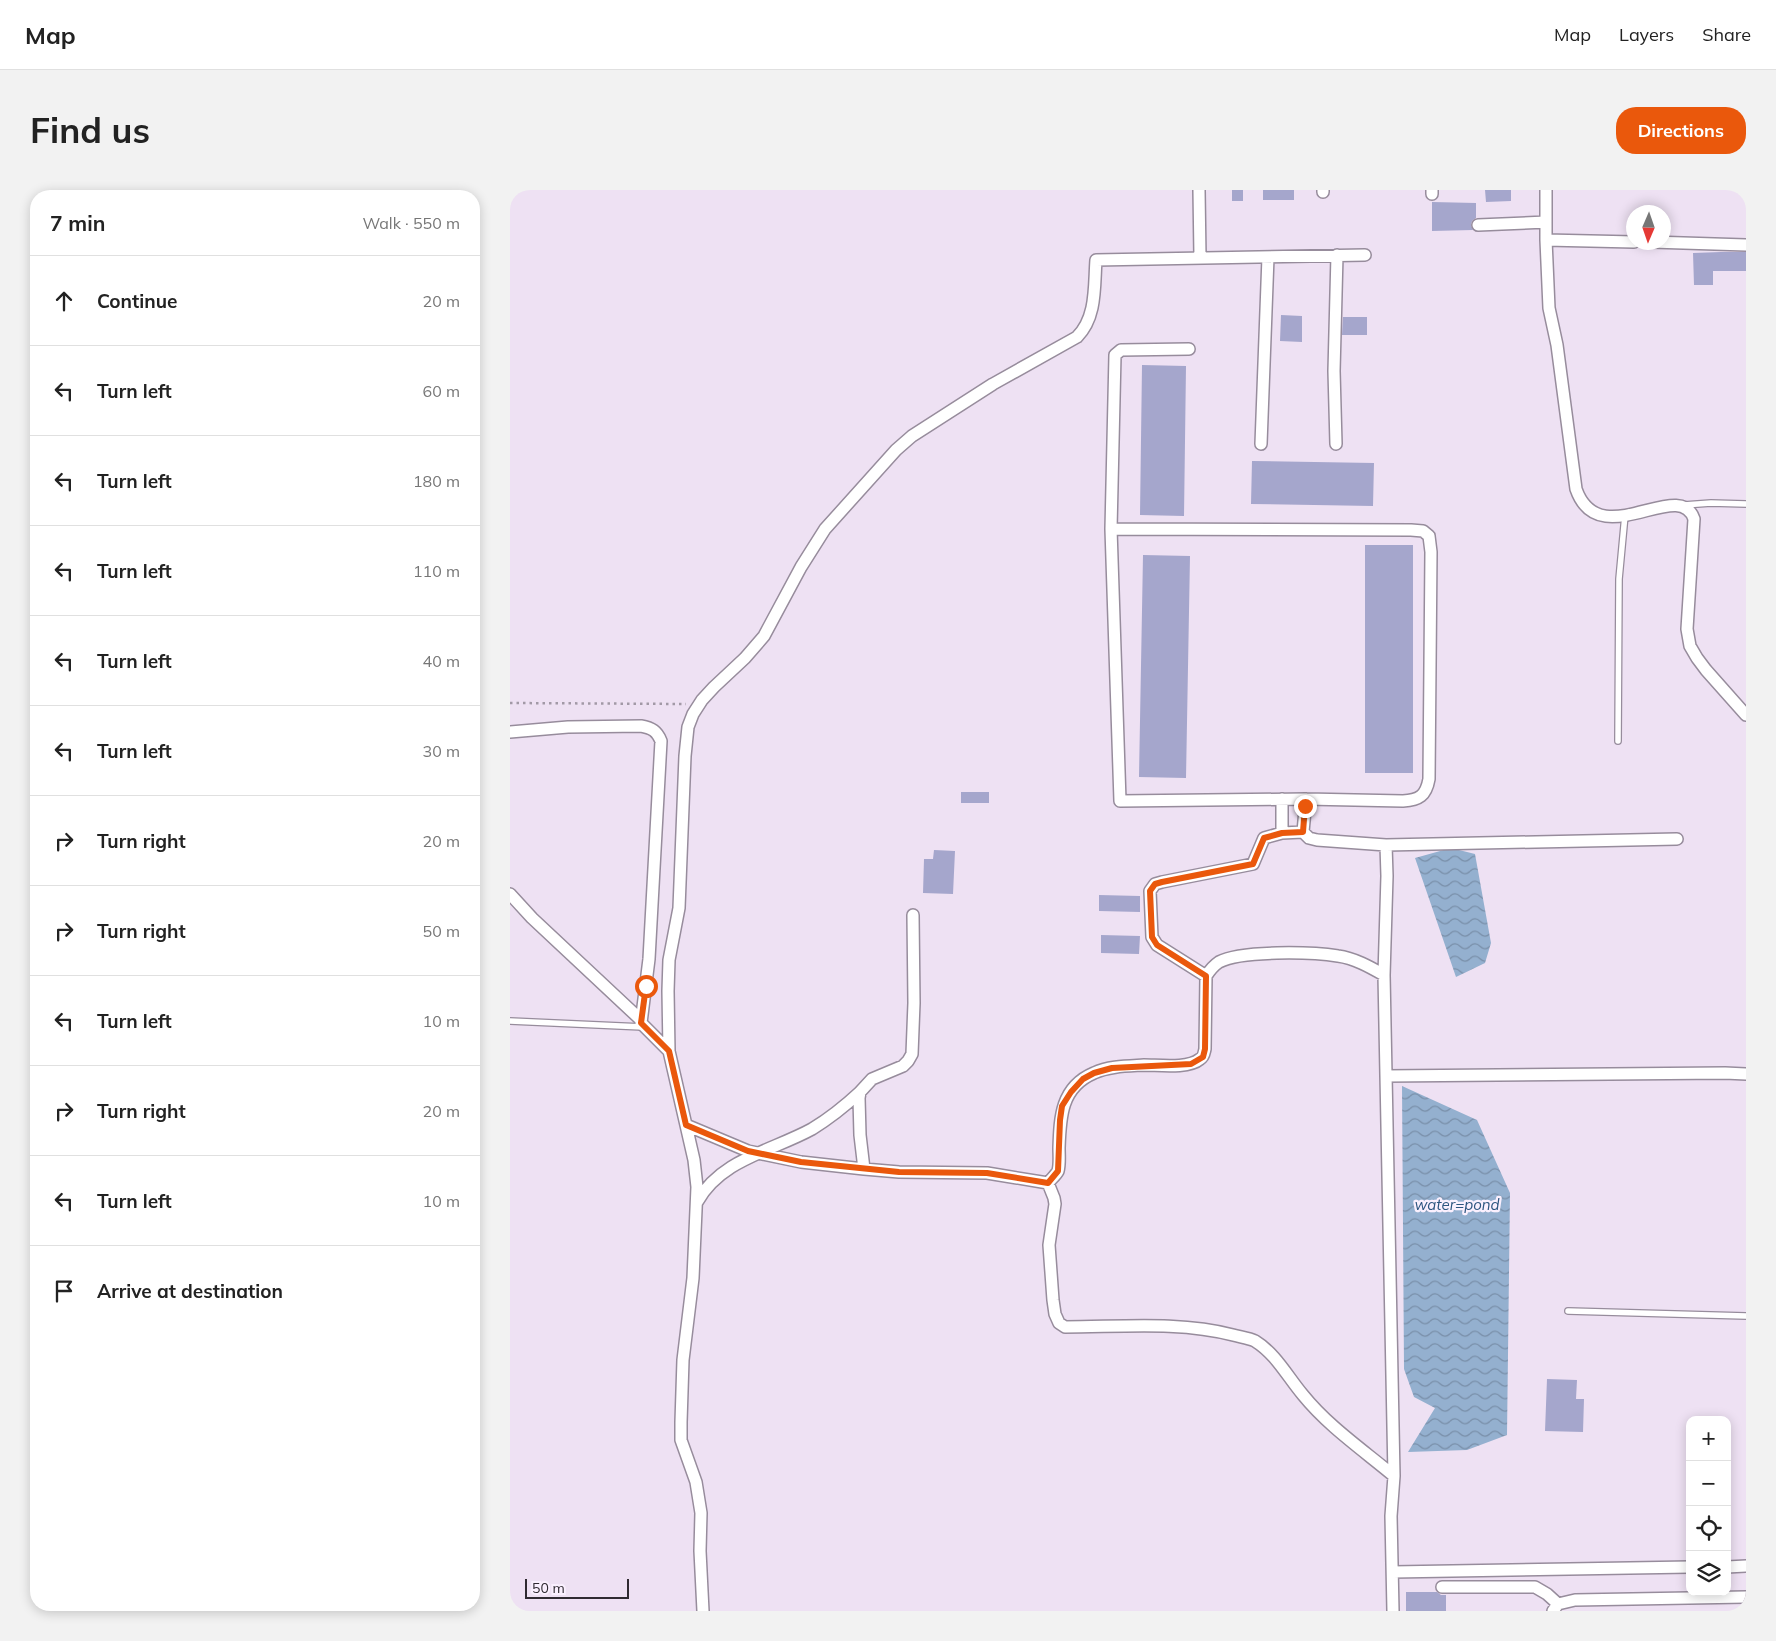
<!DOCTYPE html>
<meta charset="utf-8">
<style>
body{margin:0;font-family:Mulish,sans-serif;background:#f2f2f2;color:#222}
.controls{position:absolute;right:15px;bottom:15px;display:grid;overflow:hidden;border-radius:10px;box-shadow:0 2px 12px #0003}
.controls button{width:45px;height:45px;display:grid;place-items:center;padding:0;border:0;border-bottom:1px solid #e0e0e0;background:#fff;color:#222;font:25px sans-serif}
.compass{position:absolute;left:1116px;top:15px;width:45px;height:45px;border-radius:50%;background:#fff;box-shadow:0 2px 12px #0003;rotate:182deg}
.scale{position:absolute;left:15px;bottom:12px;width:104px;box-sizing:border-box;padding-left:5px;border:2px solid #2f2a31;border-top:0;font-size:14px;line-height:18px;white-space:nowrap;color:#2f2a31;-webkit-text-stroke:4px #faf0fe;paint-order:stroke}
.stop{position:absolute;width:15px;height:15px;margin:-11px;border:4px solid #ea580c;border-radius:50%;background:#fff}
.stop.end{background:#ea580c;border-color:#fff;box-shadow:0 1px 5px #0008}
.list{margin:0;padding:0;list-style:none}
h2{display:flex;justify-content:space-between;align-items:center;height:65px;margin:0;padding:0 20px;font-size:21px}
h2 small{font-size:16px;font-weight:400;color:#767676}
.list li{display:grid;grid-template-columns:32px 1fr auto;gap:15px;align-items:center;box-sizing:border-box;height:90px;padding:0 20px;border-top:1px solid #e0e0e0}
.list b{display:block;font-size:19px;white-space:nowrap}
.list em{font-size:16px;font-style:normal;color:#767676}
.icon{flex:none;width:28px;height:28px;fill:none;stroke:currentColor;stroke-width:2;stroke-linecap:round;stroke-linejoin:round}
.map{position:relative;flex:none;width:1236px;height:1421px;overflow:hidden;border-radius:20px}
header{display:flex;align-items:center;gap:30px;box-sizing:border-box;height:70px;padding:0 25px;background:#fff;border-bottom:1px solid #e0e0e0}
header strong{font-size:24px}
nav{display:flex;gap:28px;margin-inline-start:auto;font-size:18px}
.intro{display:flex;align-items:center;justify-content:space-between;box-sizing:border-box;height:120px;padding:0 30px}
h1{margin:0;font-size:35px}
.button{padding:12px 22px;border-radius:20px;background:#ea580c;color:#fff;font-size:18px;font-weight:700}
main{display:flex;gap:30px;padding:0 30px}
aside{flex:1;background:#fff;border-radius:20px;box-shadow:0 2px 12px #0003}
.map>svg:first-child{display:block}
</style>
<header>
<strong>Map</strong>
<nav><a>Map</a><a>Layers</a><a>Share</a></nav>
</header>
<div class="intro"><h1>Find us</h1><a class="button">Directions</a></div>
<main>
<aside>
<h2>7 min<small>Walk · 550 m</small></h2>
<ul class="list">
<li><svg class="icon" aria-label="ahead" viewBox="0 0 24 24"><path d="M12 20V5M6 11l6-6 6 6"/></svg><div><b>Continue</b></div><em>20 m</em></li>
<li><svg class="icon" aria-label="left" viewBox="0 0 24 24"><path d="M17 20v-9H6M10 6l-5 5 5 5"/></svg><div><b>Turn left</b></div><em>60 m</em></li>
<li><svg class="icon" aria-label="left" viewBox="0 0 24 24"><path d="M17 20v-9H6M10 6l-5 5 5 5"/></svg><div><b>Turn left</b></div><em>180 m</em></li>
<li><svg class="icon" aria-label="left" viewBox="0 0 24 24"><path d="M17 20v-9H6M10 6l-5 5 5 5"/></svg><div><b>Turn left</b></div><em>110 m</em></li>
<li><svg class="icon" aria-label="left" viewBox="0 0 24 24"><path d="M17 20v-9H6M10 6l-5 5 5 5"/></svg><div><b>Turn left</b></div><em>40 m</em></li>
<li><svg class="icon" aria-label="left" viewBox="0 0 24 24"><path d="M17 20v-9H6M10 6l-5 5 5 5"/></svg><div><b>Turn left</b></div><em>30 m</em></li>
<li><svg class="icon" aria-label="right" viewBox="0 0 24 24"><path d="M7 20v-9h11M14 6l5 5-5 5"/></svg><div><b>Turn right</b></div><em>20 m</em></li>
<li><svg class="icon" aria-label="right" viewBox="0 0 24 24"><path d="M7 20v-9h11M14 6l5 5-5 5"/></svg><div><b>Turn right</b></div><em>50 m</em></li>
<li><svg class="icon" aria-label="left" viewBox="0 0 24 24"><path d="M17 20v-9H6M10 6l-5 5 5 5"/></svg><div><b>Turn left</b></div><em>10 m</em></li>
<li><svg class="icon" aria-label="right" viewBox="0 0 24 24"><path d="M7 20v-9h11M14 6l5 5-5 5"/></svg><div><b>Turn right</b></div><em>20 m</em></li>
<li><svg class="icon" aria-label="left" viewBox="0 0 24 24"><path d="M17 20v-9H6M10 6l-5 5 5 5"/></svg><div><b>Turn left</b></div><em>10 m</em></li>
<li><svg class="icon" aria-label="arrive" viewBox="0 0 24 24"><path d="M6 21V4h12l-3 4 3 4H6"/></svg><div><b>Arrive at destination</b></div></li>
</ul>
</aside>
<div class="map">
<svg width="1236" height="1421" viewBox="0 0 1236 1421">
<defs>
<pattern id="water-waves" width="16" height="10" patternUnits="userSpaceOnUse" patternTransform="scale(1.25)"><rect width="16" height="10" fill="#94b0cf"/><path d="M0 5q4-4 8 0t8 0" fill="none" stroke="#798fa9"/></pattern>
</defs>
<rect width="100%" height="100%" fill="#eee1f3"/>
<path fill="url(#water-waves)" d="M941 658 965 664 981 753 975 773 946 787 905 668Z
M892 896 967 930 1000 1003 997 1245 957 1260 898 1262 925 1218 904 1207 894 1179Z"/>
<path fill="#a5a6cc" d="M722 0H733V11H722Z
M753 0H784V10H753Z
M975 0H1001V11L976 12Z
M922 12 966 13V28L962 31 961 35 963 40 922 41Z
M1211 62H1236V81H1203V95H1184L1183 63Z
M771 125 792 126V152L770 151Z
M833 127H857V145H832Z
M632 175 676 176 674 326 630 325Z
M742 271 864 273 863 316 741 314Z
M855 355H903V583H855Z
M633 365 680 366 676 588 629 587Z
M451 602H479V613H451Z
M424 660 445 661 443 704 413 703 414 669H423Z
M589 705 630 706V722L589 721Z
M591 745 630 746 629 764 591 763Z
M1037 1189 1067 1190 1066 1209H1074L1073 1242 1035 1241Z
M896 1402H927L931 1405H936V1421H896Z"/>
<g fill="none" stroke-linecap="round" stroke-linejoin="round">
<g stroke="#978c9c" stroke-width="8">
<path id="lane" d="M1174 315 1201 313 1236 314
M1108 551 1109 389 1115 325
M0 831 133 837
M1058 1121 1236 1126"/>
</g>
<g stroke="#978c9c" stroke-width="14">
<path id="street" d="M689 0 690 67
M1036 0V50L1124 52
M813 2V0
M922 4V0
M968 35 1036 32
M1036 50 1039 118 1047 155 1066 299C1089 365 1170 286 1184 329L1177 439 1180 456 1187 468 1196 480 1236 525
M1142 52 1236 55
M751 254 758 67
M826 254 824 181 827 65
M601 339 901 340 913 341 919 346 921 362 919 589C916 606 909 610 893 611L796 609 610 611 601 339 605 165 611 160 679 159
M0 542 58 537 131 536C142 538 147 541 151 551L139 769 131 833 159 861 184 970 187 997 183 1088 173 1170 171 1232V1250L186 1292 191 1323 190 1361 193 1421
M772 609V643
M796 609 793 642 799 648 807 650 876 655 877 686 874 785 884 1286 881 1326 883 1421
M876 655 1167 649
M0 704 22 728 131 830
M403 725 404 813 402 864 398 871 393 876 362 889 350 902 349 908 350 945 354 979 389 982 477 983 538 993
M874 785C860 777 844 768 828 766 802 762 731 760 709 772 703 776 700 780 696 786L695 859C694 863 694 867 690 869 678 879 649 875 634 875 618 876 599 876 584 883 551 897 550 927 549 958 549 965 550 974 548 981 546 985 541 989 538 993L544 1008 545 1014 539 1055 543 1110 545 1124 549 1133 555 1137C610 1137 670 1131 723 1145 730 1147 739 1148 745 1151 766 1164 777 1186 793 1205 818 1236 853 1260 884 1286
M696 786 647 755 642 747 640 701 645 694 652 692 743 674 754 648 772 643 793 642
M159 861 158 801 159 770 169 718 175 566 178 537 183 524 192 510 204 497 235 468 254 446 291 377 315 339 386 260 402 246 483 194 567 147C587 127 584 96 586 70L855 65
M876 886 1215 883 1236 884
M176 935 238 961 291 972 354 979
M187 1012C211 969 262 961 302 939 320 928 335 916 350 902
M1217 1377 1236 1376
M883 1382 1180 1377
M932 1397H1025L1037 1404 1048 1414
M1043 1421 1048 1414 1065 1410 1236 1407"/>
</g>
<path stroke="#a299a6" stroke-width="2.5" stroke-dasharray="2.5 4" stroke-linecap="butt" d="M0 513 176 514"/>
<use href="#lane" stroke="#fff" stroke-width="5.5"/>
<use href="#street" stroke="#fff" stroke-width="11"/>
</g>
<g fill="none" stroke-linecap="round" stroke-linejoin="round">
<path stroke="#ea580c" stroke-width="6" d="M136 796 131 833 159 861 176 935 238 961 291 972 389 982 477 983 538 993 548 981 550 930 552 916 561 902 573 889 584 883 602 878 681 874 693 867 695 859 696 786 647 755 642 747 640 701 645 694 652 692 743 674 754 648 772 643 793 642 795 616"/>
</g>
<g text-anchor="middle" stroke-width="4.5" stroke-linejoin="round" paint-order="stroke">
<g font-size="15" font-style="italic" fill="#2d5580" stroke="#faf0fe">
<text x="947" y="1020">water=pond</text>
</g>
</g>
</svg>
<div class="controls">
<button>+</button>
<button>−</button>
<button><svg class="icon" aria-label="locate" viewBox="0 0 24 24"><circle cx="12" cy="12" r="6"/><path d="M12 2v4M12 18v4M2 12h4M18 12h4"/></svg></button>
<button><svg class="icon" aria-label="layers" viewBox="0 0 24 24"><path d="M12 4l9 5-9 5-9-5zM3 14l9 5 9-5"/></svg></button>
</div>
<svg class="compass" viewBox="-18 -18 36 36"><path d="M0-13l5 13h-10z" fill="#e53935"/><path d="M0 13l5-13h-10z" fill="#767676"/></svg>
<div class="scale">50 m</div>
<div class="stop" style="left:136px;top:796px"></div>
<div class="stop end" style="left:795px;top:616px"></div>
</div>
</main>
